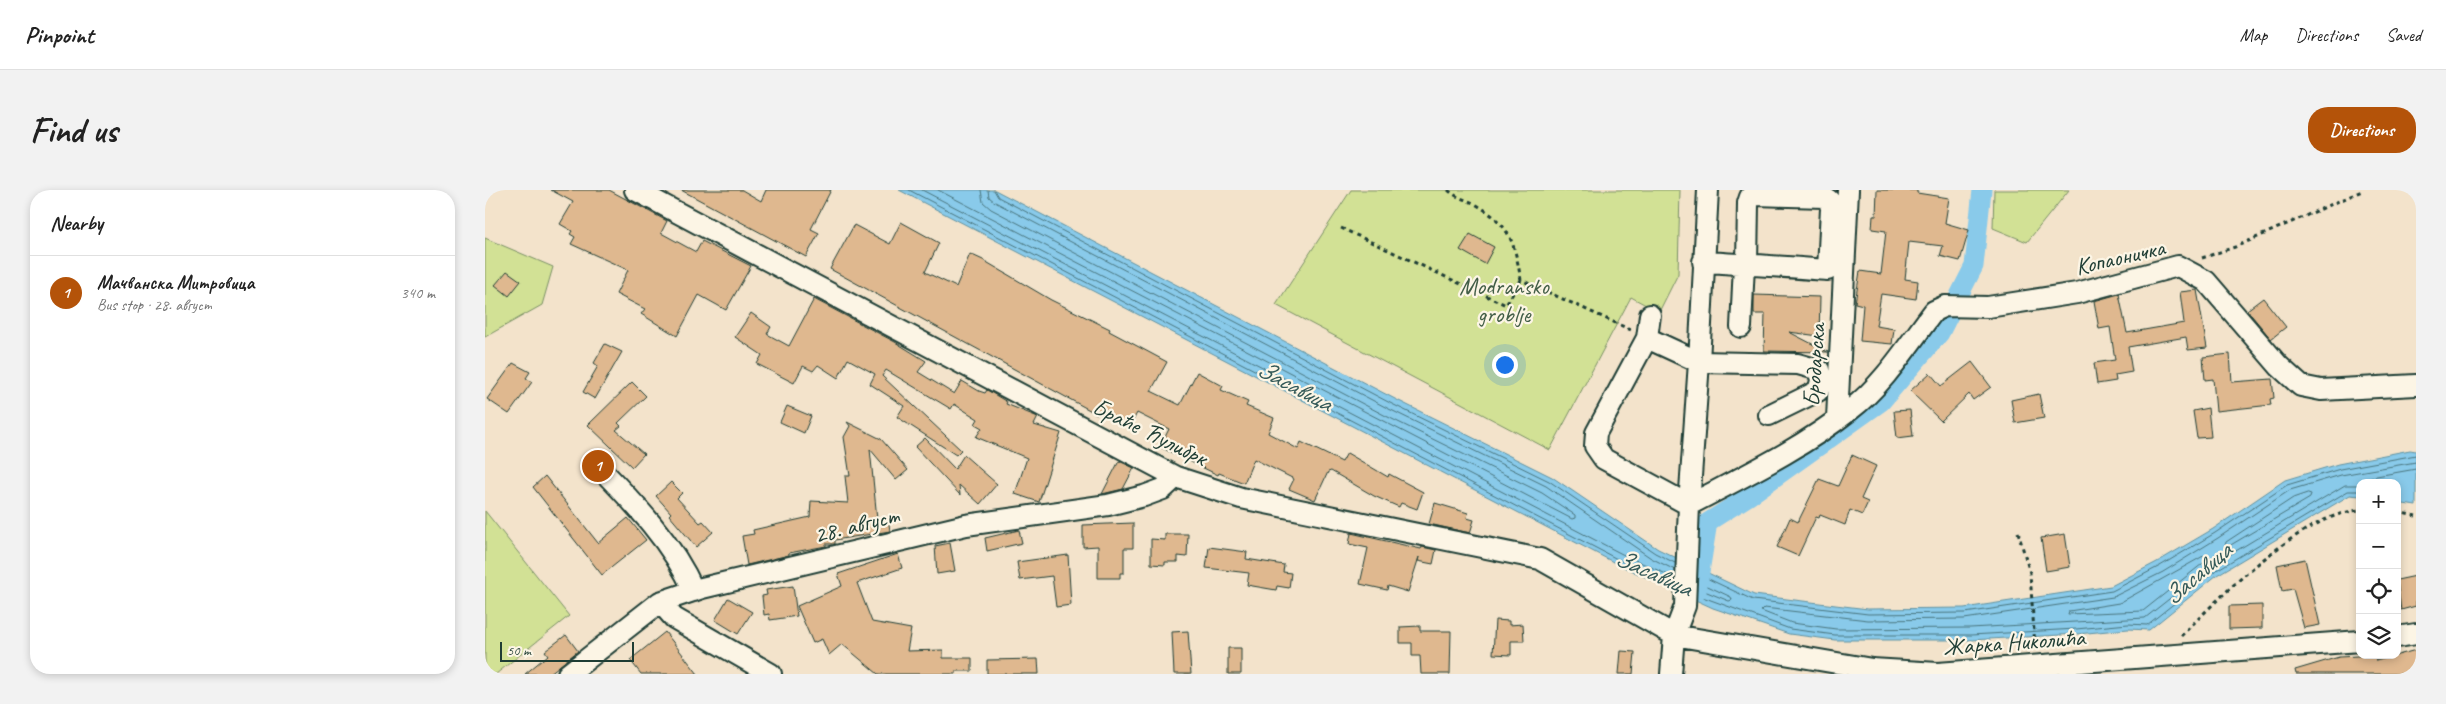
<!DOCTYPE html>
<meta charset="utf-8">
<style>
body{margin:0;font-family:Caveat,sans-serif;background:#f2f2f2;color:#222}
.controls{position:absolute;right:15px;bottom:15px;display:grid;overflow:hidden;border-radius:10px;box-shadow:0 2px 8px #0003}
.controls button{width:45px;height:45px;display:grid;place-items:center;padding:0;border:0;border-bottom:1px solid #e0e0e0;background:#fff;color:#222;font:25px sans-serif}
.scale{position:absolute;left:15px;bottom:12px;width:134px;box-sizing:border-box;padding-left:5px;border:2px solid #1f3d34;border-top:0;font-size:14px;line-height:18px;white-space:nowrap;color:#1f3d34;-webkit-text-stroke:4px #fcf5e5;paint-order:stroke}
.you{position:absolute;left:1019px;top:174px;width:18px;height:18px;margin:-12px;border:4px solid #fff;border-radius:50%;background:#1a73e8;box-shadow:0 0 0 8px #1a73e833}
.badge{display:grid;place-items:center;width:32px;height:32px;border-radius:50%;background:#b45309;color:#fff;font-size:16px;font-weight:700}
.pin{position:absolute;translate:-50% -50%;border:2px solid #fff;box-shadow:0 1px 5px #0006}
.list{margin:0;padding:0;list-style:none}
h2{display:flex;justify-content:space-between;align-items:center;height:65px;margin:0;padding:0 20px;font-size:21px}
h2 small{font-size:16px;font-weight:400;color:#767676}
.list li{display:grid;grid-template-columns:32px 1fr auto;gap:15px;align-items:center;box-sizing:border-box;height:75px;padding:0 20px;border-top:1px solid #e0e0e0}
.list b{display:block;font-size:19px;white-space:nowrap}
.list p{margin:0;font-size:16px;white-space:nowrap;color:#767676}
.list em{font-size:16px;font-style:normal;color:#767676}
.icon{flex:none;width:28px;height:28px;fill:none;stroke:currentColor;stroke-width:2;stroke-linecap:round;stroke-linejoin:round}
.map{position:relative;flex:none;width:1931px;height:484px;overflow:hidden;border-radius:20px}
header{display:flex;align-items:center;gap:30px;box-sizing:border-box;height:70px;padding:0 25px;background:#fff;border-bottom:1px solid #e0e0e0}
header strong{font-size:24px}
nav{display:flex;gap:28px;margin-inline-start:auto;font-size:18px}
.intro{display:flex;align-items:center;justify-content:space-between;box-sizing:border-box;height:120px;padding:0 30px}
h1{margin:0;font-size:35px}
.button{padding:12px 22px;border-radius:20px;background:#b45309;color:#fff;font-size:18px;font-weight:700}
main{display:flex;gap:30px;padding:0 30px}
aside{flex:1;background:#fff;border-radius:20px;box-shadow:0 2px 8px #0003}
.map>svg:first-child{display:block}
</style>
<header>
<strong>Pinpoint</strong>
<nav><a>Map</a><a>Directions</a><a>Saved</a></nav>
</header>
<div class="intro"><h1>Find us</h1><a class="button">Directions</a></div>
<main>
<aside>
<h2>Nearby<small></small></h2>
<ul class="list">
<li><span class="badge">1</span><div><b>Мачванска Митровица</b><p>Bus stop · 28. август</p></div><em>340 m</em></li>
</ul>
</aside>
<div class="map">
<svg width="1931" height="484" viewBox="0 0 1931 484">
<rect width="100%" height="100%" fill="#f3e3cb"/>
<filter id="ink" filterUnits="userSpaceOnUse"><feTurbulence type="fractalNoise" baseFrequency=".02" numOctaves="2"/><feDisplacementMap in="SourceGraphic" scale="10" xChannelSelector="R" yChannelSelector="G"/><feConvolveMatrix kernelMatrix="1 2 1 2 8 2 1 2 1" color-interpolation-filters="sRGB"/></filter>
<g filter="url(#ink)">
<path fill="#d2e195" stroke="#788f64" d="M866 0H1195L1193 84 1174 122 1146 107 1065 260 791 115Z
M1509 0H1584L1542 52 1508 38Z
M0 48 68 77 57 115 0 147Z
M0 321 84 426 11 484H0Z"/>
<path fill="#89caea" stroke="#5f92a1" d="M414 0H510L910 209 1067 287 1173 359 1269 405 1383 419 1479 418 1626 396 1672 372 1728 339 1800 290 1853 274 1925 260 1931 261V316L1912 313V293H1875V306L1865 305 1732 385 1664 440 1643 439 1592 444 1486 450H1350L1304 444 1228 418 1132 374Z"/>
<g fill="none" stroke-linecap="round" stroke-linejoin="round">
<path stroke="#49757d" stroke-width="1" d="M424 0 1134 370 1190 395
M437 0 1137 364 1190 388
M453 0 1087 329 1090 328V325L1057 303 901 226 506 19 498 12 496 0
M503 0 504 7 510 12 904 219 1061 296 1166 368 1190 380
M509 0 513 7 907 214 1064 291 1170 363 1190 373
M1887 293 1884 290 1886 287 1931 279
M1875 295H1860L1726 376 1660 428 1485 438 1351 439 1307 433 1276 421 1279 418 1383 430 1479 429 1628 407 1678 382 1733 348 1805 300 1856 285 1931 272
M1823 303 1826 304 1825 308 1744 356H1740L1741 352 1808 308Z
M1719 366 1722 367V370L1658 421 1583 424 1584 421 1634 413Z
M1213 384 1268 410 1383 424 1480 423 1627 401 1675 376 1730 343 1802 295 1855 279 1931 265
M1212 398 1244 411 1247 410 1246 407 1212 391
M1212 405 1305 439 1350 445H1486L1591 439 1643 434 1662 435 1730 381 1863 301H1875"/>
<path stroke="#89caea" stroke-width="19" d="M1212 401 1223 332 1264 306 1396 212 1455 143 1489 76 1497 0"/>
</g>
<path fill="#dfb88f" stroke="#1f3d34" d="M66 0H124L182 31 176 43 211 62 217 51 266 76 241 120 214 105 192 146 156 124 160 119 131 104 143 80 86 54 90 47 85 44 87 41 75 34 88 12Z
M196 0H257L276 11 281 0H346L326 39 334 43 321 67Z
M1392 0H1432V3L1464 8 1460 33 1484 40 1475 71 1455 66 1458 56 1424 52 1420 89 1433 91 1431 109 1396 104 1391 136 1409 139 1407 154 1375 151 1378 115 1370 113 1375 81 1396 84 1401 41 1387 39 1388 26H1391Z
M416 32 454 53 440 82 471 97 485 64 498 70 566 110 625 139 624 141 682 172 666 201 695 215 712 182 738 196 736 200 763 212 761 216 789 228 783 243 813 259 816 252 857 272 862 263 903 287 904 284 938 302 932 319 916 313 914 317 889 306 846 281 843 282 830 310 804 299 809 289 769 269 759 293 734 283 733 285 675 257 684 239 652 223 644 238 614 222 612 224 345 79 369 35 405 54Z
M985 44 1009 57 1000 74 975 60Z
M22 81 36 91 24 106 10 95Z
M1712 100 1722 158 1703 160 1701 147 1643 157 1647 182 1630 185 1631 191 1612 194 1609 173 1630 170 1625 137 1614 139 1609 111 1634 104 1642 143 1699 133 1695 102Z
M1269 105 1335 107 1334 146 1304 142 1343 162 1279 161 1280 124H1269Z
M1778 108 1801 137 1786 149 1762 120Z
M329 109 410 152 441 171 433 182 469 204 477 191 494 201 500 203 502 200 522 212 521 214 553 227 549 235 576 243 554 312 530 304 542 268 491 247 497 238 490 234 493 229 469 214 466 219 401 180 397 186 476 260 471 265 412 227 419 216 385 194 390 184 363 169 353 188 333 175 328 181 318 176 309 193 272 174 277 165 250 147 266 123 286 137 282 144 304 156Z
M120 154 137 162 110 209 98 202 113 176 109 173Z
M1745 164 1747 192 1787 189 1789 208 1785 209 1786 215 1731 221 1728 189 1720 190 1718 167Z
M1487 172 1506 197 1488 210 1484 204 1456 231 1425 201 1445 183 1456 196Z
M28 173 45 182 41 188 47 192 24 224 2 209Z
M147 192 161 206 133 233 136 236 131 240 159 264 147 277 103 235Z
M1554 204 1559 228 1530 233 1526 210Z
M302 216 326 226 319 243 295 232Z
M1723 218 1726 247 1712 248 1708 221Z
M1425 220 1428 246 1412 248 1409 221Z
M362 232 396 249 423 280 411 290 385 259 392 329 403 327 405 341 350 350V354H341V356L304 363V365L262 375 257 346 269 344 268 340 325 327 326 311 363 313 360 286H365L359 247 365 236Z
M440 248 470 279 479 265 512 294 495 314 474 295 475 305 430 257Z
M1367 265 1391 276 1376 309 1383 312 1377 325 1365 320 1360 335 1335 325 1334 328 1331 327 1313 366 1292 357 1305 328 1313 332 1334 289 1353 296Z
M634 271 649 278 638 299 617 304Z
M60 286 113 353 143 328 161 350 117 385 48 297Z
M186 292 197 303 192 308 215 333 218 331 228 342 211 357 184 325 186 323 171 306Z
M950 313 983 323 982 328 989 330 985 343 944 334Z
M648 333V358H639V383H635V388H613V356L598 357V335Z
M534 340 537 353 502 361 500 348Z
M866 343 936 359 937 357 951 360 948 374 933 371 934 367 923 402 903 396 902 400 875 394 883 358 864 354Z
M680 344H703L702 367 693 366V372H680V375L666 374V349L680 350Z
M1580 344 1585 377 1561 381 1556 348Z
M465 353 470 381 452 384 450 356Z
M724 357 762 362 761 369 799 375 798 382 806 383 804 398 792 396 791 400 762 395 764 383 721 378Z
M413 364 417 378 372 393 387 432 426 439 422 461 458 460V468H487V481H471V484H393L357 454 344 465 337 449 328 453 312 416 357 396 353 384Z
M583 365 586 415 571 417 567 386 535 390 532 372Z
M1820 369 1835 435 1819 438 1808 399 1797 401 1792 375Z
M1931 386V416L1916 420 1912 390Z
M308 396 312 426 285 430 284 424 279 425 277 406 282 405 281 400Z
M243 408 267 422 253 444 230 430Z
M1777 415V438L1744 439V416Z
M1010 430 1024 431V435L1038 434 1039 451H1026V465L1008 464Z
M935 436V441H966L965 484H936L935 466H927V453H915V437Z
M703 441 706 484H689L687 442Z
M180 442 213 484H156L145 470Z
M81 445 93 461 64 484H40L63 465 60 461Z
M743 458H756V484H743Z
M1931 460V484H1811L1810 480 1854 467 1890 465 1891 471Z
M1136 461 1150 462 1148 484H1134Z
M553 469 554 484H502V470Z"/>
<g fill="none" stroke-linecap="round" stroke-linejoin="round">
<g stroke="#1f3d34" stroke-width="24">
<path id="minor" d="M150 0 691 287 756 308 1055 369 1189 445 1387 479 1453 483 1875 451
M1218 72C1260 74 1301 77 1343 80L1346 18 1344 10 1339 7 1271 5 1265 7 1263 13 1262 75
M1165 125 1162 148 1111 243 1110 256 1119 269 1204 315 1214 172 1313 174 1334 180 1336 191 1333 201 1284 225
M1256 137 1259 75
M1162 148 1214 172 1223 0
M1352 229 1363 0
M113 276C150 314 187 352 209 401
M175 412 189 428 286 484
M1912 447 1931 444
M83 484 175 412 217 398 481 335 623 315 659 306 678 299 691 287
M1186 484 1189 445 1200 416 1204 315C1259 286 1316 259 1365 220 1399 194 1423 155 1449 121L1460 116 1503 117 1592 103 1693 76 1721 91 1794 176 1816 196 1836 200 1931 195"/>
</g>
<path stroke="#1f3d34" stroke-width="3" stroke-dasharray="4 4" stroke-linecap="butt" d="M963 0C973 9 979 8 990 14 1026 35 1029 52 1036 90
M856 38 1021 115 1036 90 1146 140
M1717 68 1750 57 1879 0
M1912 322 1931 326
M1533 342 1545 383 1550 457
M1696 446C1738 404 1815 325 1875 320"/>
<use href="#minor" stroke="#fcf5e5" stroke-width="20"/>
</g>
</g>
<g text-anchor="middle" stroke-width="4.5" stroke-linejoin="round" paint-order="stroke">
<g font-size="24" fill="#1f3d34" stroke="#fcf5e5">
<text transform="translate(1635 67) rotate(-13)" y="8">Копаоничка</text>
<text transform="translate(1329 175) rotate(-86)" y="8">Бродарска</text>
<text transform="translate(665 242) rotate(26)" y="8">Браће Ћулибрк</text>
<text transform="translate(371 335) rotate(-14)" y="8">28. август</text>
<text transform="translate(1529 452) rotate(-4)" y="8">Жарка Николића</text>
</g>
<g font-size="24" fill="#435e47" stroke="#fcf5e5">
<text x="1019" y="104">Modransko<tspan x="1019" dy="28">groblje</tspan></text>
</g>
<g font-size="25" font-style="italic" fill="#345958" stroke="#fcf5e5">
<text transform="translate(810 195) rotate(28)" y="9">Засавица</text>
<text transform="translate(1169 382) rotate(24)" y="9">Засавица</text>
<text transform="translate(1712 383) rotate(-41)" y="9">Засавица</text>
</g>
</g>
</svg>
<div class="controls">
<button>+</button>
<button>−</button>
<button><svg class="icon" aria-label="locate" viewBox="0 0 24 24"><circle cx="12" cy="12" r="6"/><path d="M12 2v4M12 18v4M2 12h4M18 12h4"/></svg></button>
<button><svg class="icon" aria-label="layers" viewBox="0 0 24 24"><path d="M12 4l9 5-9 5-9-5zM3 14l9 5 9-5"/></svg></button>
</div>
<div class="scale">50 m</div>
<div class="you"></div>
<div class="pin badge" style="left:113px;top:276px">1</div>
</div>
</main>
